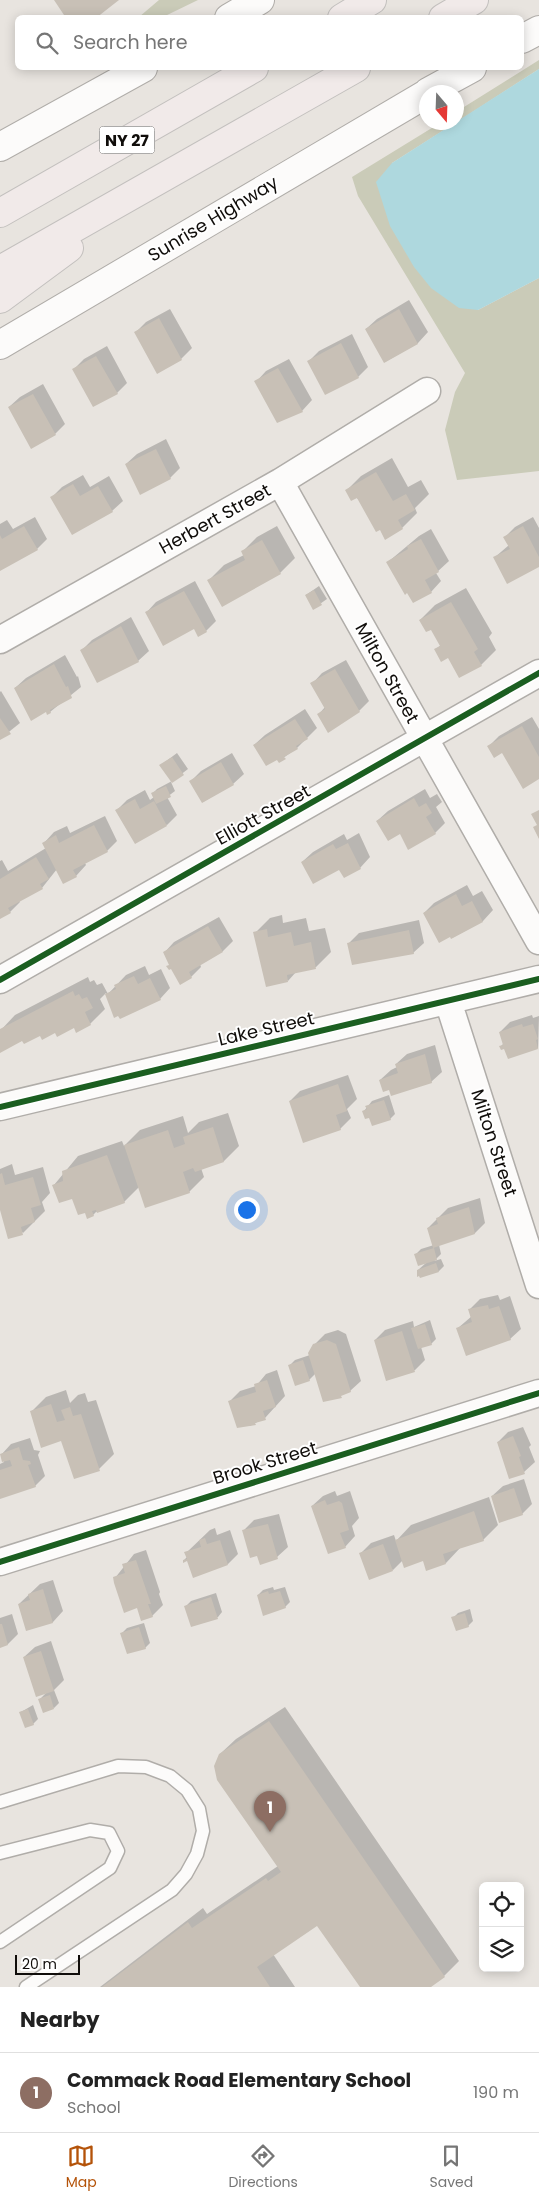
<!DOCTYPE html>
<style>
body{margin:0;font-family:Poppins,sans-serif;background:#f6f6f6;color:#222}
.controls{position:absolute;right:15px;bottom:15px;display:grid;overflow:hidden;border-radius:8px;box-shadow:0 2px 12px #0003}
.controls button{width:45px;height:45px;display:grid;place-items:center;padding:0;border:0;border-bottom:1px solid #e0e0e0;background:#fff;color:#222;font:25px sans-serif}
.compass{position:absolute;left:419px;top:85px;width:45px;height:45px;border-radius:50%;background:#fff;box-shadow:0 2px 12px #0003;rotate:161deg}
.scale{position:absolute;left:15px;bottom:12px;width:65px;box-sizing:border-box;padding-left:5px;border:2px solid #100d0a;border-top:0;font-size:14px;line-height:18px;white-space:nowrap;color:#100d0a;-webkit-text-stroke:4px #fff;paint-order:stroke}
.you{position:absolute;left:246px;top:1209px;width:18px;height:18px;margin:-12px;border:4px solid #fff;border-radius:50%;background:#1a73e8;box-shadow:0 0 0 8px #1a73e833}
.badge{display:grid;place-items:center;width:32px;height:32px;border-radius:50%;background:#b45309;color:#fff;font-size:16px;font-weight:700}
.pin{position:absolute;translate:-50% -41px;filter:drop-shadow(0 1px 2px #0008)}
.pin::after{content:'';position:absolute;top:26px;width:18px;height:15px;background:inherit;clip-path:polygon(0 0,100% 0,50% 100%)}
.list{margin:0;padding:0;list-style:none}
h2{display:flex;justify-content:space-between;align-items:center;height:65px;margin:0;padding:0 20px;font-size:21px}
h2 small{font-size:16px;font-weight:400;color:#767676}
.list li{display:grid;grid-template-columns:32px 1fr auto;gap:15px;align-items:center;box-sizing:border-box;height:80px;padding:0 20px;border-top:1px solid #e0e0e0}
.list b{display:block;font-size:19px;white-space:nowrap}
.list p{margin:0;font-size:16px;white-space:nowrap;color:#767676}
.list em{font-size:16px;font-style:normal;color:#767676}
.icon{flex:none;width:28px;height:28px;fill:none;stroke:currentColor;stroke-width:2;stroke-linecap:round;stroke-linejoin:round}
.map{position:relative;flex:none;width:539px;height:1987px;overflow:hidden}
.search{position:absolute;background:#fff;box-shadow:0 2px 12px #0003;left:15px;right:15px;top:15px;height:55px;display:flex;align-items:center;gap:12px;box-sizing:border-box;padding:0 18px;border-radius:8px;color:#767676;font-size:19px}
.sheet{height:145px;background:#fff}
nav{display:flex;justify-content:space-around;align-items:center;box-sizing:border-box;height:70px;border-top:1px solid #e0e0e0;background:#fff;font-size:14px;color:#767676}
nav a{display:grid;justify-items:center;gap:2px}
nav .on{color:#b45309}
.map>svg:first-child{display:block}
</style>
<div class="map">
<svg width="539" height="1987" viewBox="0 0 539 1987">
<rect width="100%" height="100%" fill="#e8e4df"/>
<path fill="#cacbb8" d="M159 0H198L163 17H139Z
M539 60V69L457 122 456 112Z
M440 123H455L392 163 478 310 539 278V471L457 480 445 430 455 392 465 373 358 196 352 177Z"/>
<path fill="#aed8de" d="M539 69V278L478 310 459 308 431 288 414 267 390 226 376 182 392 163Z"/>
<path fill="#0003" d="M409 300 428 332 418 343 385 362 366 329 377 319Z
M170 309 192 348 181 359 158 372 136 332 146 322Z
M352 334 368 367 358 377 309 361 319 351Z
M107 346 127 383 117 393 74 369 84 359Z
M289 359 312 400 302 411 256 382 266 371Z
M43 384 65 424 55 434 9 407 20 397Z
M166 439 180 468 170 478 126 464 137 454Z
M392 458 408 487 421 480 429 494 415 508 417 513 402 528 346 491 361 476Z
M83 475 90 487 109 476 123 501 112 511 52 497 62 487Z
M35 517 47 539 37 549 0 569V524L7 520 13 529Z
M533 517 539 528V566L494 558 509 545 505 537 515 527Z
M277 526 295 558 280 573 209 580 224 565 244 555 242 552 257 537Z
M431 529 449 561 436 573 441 581 431 592 388 562 419 536Z
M195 581 216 621 206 631 146 613 156 602Z
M319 586 327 599 314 608 306 595Z
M466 588 492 633 489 637 496 650 481 665 449 656 436 649 441 645 431 628 420 620 435 605Z
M131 617 149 651 138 661 82 650 92 640Z
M65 655 77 677 78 676 81 687 50 712 15 688 26 678Z
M346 660 369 701 359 711 319 714 325 707 312 684 322 673Z
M1 691 20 723 0 739V692Z
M305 709 317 728 297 748 279 761 254 745 265 735Z
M532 717 539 729V778L503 751 489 746 499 736Z
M177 753 188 769 171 782 175 791 167 797 177 815 167 825 117 810 127 800 145 790 150 800 154 797 152 794 157 789 172 781 161 765Z
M232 753 244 774 233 784 203 802 191 781 201 771Z
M425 789 430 798 437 794 442 802 436 807 445 823 435 833H400L377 821 388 811Z
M105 816 117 841 107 851 85 863 86 865 76 876 57 869 42 888 19 900 20 902 10 912 0 918V861L2 860 8 871 46 848 44 843 54 832 67 826 70 833Z
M359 833 370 857 360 868H340L302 862 313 852 344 834 347 840Z
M467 885 473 896 482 891 493 910 483 921 452 938 424 913 434 903Z
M282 915 283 923 306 918 309 931 325 928 331 952 316 967 296 972 288 981 255 933 270 918Z
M219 917 233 941 223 951 200 964 201 967 191 977 170 964 164 953 174 942Z
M419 920 424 943 413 953 349 943 359 933Z
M145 966 149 975 161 969 170 988 160 999 115 1016 106 993 100 999 105 1009 90 1024 40 1034 0 1049V1031L15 1015 88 977 90 982 94 980 97 985 102 983 108 994 126 975Z
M532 1015 533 1018 539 1016 538 1048 501 1046 504 1043 500 1032 510 1022Z
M435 1045 442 1072 431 1082 390 1089 380 1080 391 1070 397 1067 396 1064 407 1054Z
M348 1075 357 1099 347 1109 351 1118 340 1129 290 1101 300 1091Z
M389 1095 395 1114 390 1119 370 1117 364 1111 372 1101Z
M228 1113 239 1146 224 1161 201 1168 204 1177 189 1192 139 1187 124 1202 96 1212 93 1215 86 1211 73 1197 54 1185 78 1156 122 1141 124 1146 140 1130 183 1116 188 1133 199 1122Z
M12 1164 15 1175 43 1167 50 1193 42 1202 45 1211 23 1233 0 1206V1169Z
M480 1198 485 1223 475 1233 439 1245 441 1254 434 1261 441 1259 444 1266 439 1271 418 1270 427 1262 416 1254 421 1249 434 1245 428 1228 448 1208Z
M498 1295 500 1300 510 1296 521 1329 510 1339 458 1328 472 1316 469 1310 480 1299Z
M430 1320 436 1339 431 1344 421 1347 425 1360 415 1370 387 1379 375 1340 385 1330 413 1321 414 1327Z
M338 1330 346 1334 361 1381 350 1391 316 1373 309 1380 290 1365 295 1360 310 1355 314 1345 325 1334Z
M277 1370 285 1396 265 1418 250 1426 230 1401 240 1391 256 1386 266 1374Z
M66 1390 70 1403 78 1395 85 1393 88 1402 96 1400 114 1454 99 1469 31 1412 46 1397Z
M523 1427 531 1445 529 1447 535 1462 524 1472 498 1442 508 1432Z
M30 1438 34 1450 40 1451 38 1455 45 1476 35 1486 0 1498V1464L4 1462 1 1455 11 1444Z
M524 1479 532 1504 522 1514 492 1496 503 1486Z
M335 1491 337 1496 350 1491 359 1518 352 1526 355 1536 345 1547 312 1506 323 1496Z
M489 1497 498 1525 483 1540 461 1547 446 1563 424 1559 403 1560 393 1570 361 1553 371 1543 394 1535 396 1541 411 1525Z
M279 1514 288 1547 277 1557 257 1554 244 1530 254 1520Z
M215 1528 217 1535 230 1530 238 1554 228 1564 184 1560 187 1557 186 1553 210 1530Z
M146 1550 160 1592 159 1594 163 1605 152 1616 115 1578 134 1554Z
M53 1580 63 1611 53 1622 27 1630 19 1604 40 1584Z
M273 1587 274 1590 285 1587 290 1602 285 1607 258 1595 263 1590Z
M216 1593 222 1612 218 1617 192 1625 186 1606 191 1601Z
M470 1609 473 1621 468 1626 453 1618 458 1613Z
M12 1614 18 1634 8 1644 0 1647V1618Z
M144 1623 150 1643 145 1648 122 1633 127 1628Z
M51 1641 64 1680 54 1690 59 1703 54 1708 40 1699 46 1693 24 1657 35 1647Z
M33 1705 38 1719 33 1724 21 1712Z
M285 1707 459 1961 444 1976 429 1987H361L317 1924 273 1954 295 1987H100L194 1915 203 1908 207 1914 278 1866 220 1754 236 1739Z"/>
<path fill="#c8c0b6" d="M54 0H119L96 18H66Z
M399 309 418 344 384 363 365 329Z
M159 318 182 360 157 374 134 332Z
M341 343 359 378 325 395 307 361Z
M96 356 118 394 93 407 72 369Z
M278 368 303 412 277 423 254 381Z
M33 394 56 435 31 449 8 407Z
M156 449 171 479 140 495 125 464Z
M376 472 393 501 406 494 415 510 398 520 403 529 385 540 380 530 376 532 357 498 351 501 345 490Z
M73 484 80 496 98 486 113 512 72 535 50 497Z
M24 526 38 550 0 571V535L2 539Z
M523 526 539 557V567L507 584 493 557 510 549 503 537Z
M421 539 439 572 425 580 432 593 413 603 407 593 405 595 386 562 408 549 407 546Z
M262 540 281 574 222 607 207 580 245 560 241 551Z
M314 590 322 605 313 610 305 595Z
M184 591 207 632 198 637 194 629 163 646 145 612Z
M451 602 478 649 474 652 482 666 459 678 448 658 441 662 434 649 440 646 431 630 426 632 419 620Z
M121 626 139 662 97 683 80 650Z
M54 664 66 687 68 686 72 698 50 710 51 713 47 715 46 712 31 721 14 688Z
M335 669 360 712 328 733 317 714 325 709 310 683Z
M0 718 11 734 0 740Z
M295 719 308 739 296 746 298 749 284 757 286 759 279 763 277 760 266 766 253 745Z
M522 726 539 757V779L523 789 502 753 494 758 487 746Z
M172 757 184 775 172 783 159 765Z
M221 762 234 785 202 803 189 781Z
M166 786 171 797 156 804 151 793Z
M414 798 419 807 426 803 432 813 426 817 436 834 408 850 400 834 388 841 376 821Z
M135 799 140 809 154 801 167 826 135 844 115 810Z
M539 810V839L533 827 537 825 531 814Z
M94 825 108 852 73 870 77 877 63 884 42 843 56 835 59 843Z
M348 843 361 869 344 878 339 870 313 884 301 862 333 844 336 849Z
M36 857 49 879 40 884 43 889 8 908 11 913 0 919V879Z
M456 894 462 906 472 901 483 922 451 939 450 937 439 943 423 913Z
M208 926 223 952 189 972 192 978 180 985 171 969 169 970 166 966 169 965 163 952Z
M267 929 268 937 291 932 294 946 311 942 316 969 287 975 288 982 266 987 253 932Z
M409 930 414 954 352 965 347 943Z
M134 976 138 984 150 978 161 1000 120 1019 118 1016 114 1018 105 994 116 989 114 985Z
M73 991 75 996 79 994 82 999 87 997 93 1008 85 1012 91 1025 76 1033 74 1028 57 1037 55 1033 42 1040 40 1036 24 1044 22 1041 0 1053V1029Z
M522 1024 523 1027 533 1024 538 1039 536 1040 538 1049 508 1059 504 1049 501 1050 499 1046 503 1045 499 1032Z
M425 1054 432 1083 391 1096 389 1090 383 1092 379 1080 398 1073 395 1064Z
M338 1084 347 1111 336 1115 341 1130 303 1143 289 1101Z
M384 1100 391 1120 372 1126 369 1118 365 1119 362 1111 367 1109 365 1106Z
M213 1127 224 1162 195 1172 193 1168 183 1172 190 1193 145 1208 124 1145 168 1130 174 1148 185 1144 183 1137Z
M107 1155 125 1203 97 1213 96 1210 92 1211 94 1216 87 1219 85 1213 78 1215 72 1199 59 1203 52 1185 63 1181 62 1171Z
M2 1173 5 1185 33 1177 41 1205 31 1208 35 1222 21 1227 23 1235 8 1239 0 1210V1174Z
M469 1207 475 1234 433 1248 427 1228 438 1224 436 1218Z
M434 1248 437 1260 418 1266 414 1254Z
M436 1263 439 1272 420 1278 419 1276 417 1277V1270Z
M488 1305 489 1309 499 1306 511 1340 466 1356 456 1328 472 1322 468 1309Z
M425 1324 432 1345 418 1349 411 1328Z
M402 1331 415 1372 386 1381 374 1340Z
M327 1340 336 1344 351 1392 341 1396 342 1398 323 1402 308 1353 313 1344Z
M303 1360 310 1381 295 1386 288 1365Z
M267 1380 276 1407 263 1411 266 1420 255 1423 256 1425 237 1428 228 1401 256 1392 254 1384Z
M51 1404 57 1422 65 1420 61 1410 70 1407 73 1416 81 1414 100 1471 74 1479 61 1441 41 1448 30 1411Z
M513 1436 521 1456 519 1457 525 1474 509 1479 497 1442Z
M19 1447 23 1460 30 1461 31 1464 28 1465 36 1487 0 1499V1470L12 1466 10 1460 2 1462 0 1454Z
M514 1488 523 1515 499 1523 491 1496Z
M325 1500 327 1505 339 1501 342 1503 349 1530 340 1533 346 1548 328 1554 311 1506Z
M474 1511 484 1541 443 1554 446 1564 426 1571 423 1561 404 1568 395 1540Z
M268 1524 278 1559 260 1565 257 1556 250 1558 242 1530Z
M205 1538 207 1544 220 1540 228 1565 193 1578 187 1561 183 1563V1560L187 1559 184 1552 201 1547 199 1540Z
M383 1544 393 1571 369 1580 359 1553Z
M136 1560 151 1604H148L153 1617 141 1621 137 1608 124 1613 114 1583 113 1577 125 1573 122 1564Z
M43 1589 53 1623 26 1631 18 1604 30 1600 28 1594Z
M268 1591 269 1594 280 1591 286 1608 263 1616 257 1595Z
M211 1597 218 1619 191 1627 184 1606Z
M465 1613 469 1627 456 1631 451 1617Z
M0 1624H2L8 1645 0 1648Z
M139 1627 146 1649 127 1654 120 1633Z
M41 1651 54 1691 36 1697 23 1657Z
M50 1695 54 1709 43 1713 38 1699Z
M28 1709 34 1725 25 1728 19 1712Z
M269 1721 445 1977 431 1987H360L317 1926 257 1967 270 1987H102L188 1922 192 1928 266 1878 268 1881 281 1872 217 1780 214 1766 219 1754Z"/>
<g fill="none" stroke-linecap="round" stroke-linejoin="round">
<g stroke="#b0ada9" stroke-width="15">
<path id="service" d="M0 1802 118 1766 146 1767 170 1776 187 1790 199 1809 203 1831 197 1854 186 1874 172 1890 26 1987
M0 1853 90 1830 109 1833 118 1851 110 1868 0 1942"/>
</g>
<g stroke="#b0ada9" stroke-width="29">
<path id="minor" d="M280 482 539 941
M0 640 280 482 427 391
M0 980 539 673
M448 1001 539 1285
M0 1107 539 979
M0 1562 539 1393"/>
</g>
<g stroke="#b0ada9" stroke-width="30">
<path id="secondary" d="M229 18 260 0
M522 39 539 30
M428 92 472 68
M0 147 143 68
M0 345 426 94"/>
</g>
<g stroke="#c3c0be" stroke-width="30">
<path id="motorway" d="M342 18 372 0
M443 18 474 0
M0 213 254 68
M0 270 356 68
M0 299 69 248"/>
</g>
<use href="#service" stroke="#fcfbfa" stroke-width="12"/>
<use href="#minor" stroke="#fcfbfa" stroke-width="26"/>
<use href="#secondary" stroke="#fcfbfa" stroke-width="28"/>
<use href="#motorway" stroke="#f1eae9" stroke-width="28"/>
<g stroke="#fff" stroke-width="9">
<path id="cycleway" d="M0 980 539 673
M0 1107 539 979
M0 1562 539 1393"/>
</g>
<use href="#cycleway" stroke="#1b5e20" stroke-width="6"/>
</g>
<g text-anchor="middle" stroke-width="4" stroke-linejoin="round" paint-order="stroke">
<rect fill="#fff" stroke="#585654" stroke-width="1" x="99.5" y="126.5" width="55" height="27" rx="4"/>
<g font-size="16" font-weight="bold" fill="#100d0a">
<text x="127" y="146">NY 27</text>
</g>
<g font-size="18" fill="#100d0a" stroke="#fff">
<text transform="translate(213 219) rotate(-31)" y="6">Sunrise Highway</text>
<text transform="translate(215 519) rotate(-29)" y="6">Herbert Street</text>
<text transform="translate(387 673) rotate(61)" y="6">Milton Street</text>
<text transform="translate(263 815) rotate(-29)" y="6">Elliott Street</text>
<text transform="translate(266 1029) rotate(-13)" y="6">Lake Street</text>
<text transform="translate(494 1143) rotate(72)" y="6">Milton Street</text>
<text transform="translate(265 1463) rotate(-17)" y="6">Brook Street</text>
</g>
</g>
</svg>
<div class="controls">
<button><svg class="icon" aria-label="locate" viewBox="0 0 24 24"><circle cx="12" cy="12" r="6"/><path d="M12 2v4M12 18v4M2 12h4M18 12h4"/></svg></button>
<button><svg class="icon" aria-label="layers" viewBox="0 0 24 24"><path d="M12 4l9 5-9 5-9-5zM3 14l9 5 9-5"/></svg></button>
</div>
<svg class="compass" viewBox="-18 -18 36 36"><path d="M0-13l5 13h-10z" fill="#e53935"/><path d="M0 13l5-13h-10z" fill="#767676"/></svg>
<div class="scale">20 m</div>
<div class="you"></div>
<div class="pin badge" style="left:270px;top:1832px;background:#8d6e63">1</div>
<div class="search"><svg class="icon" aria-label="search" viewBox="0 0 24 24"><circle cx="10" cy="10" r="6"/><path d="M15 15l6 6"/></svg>Search here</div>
</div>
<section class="sheet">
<h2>Nearby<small></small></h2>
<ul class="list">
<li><span class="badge" style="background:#8d6e63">1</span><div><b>Commack Road Elementary School</b><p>School</p></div><em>190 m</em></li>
</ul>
</section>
<nav>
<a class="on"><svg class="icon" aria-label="map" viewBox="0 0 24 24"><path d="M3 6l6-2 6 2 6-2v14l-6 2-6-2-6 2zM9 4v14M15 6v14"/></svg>Map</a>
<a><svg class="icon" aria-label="directions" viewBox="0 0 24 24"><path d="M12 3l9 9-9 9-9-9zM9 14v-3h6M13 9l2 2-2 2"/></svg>Directions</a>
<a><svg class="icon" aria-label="saved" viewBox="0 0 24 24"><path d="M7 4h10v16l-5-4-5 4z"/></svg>Saved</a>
</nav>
